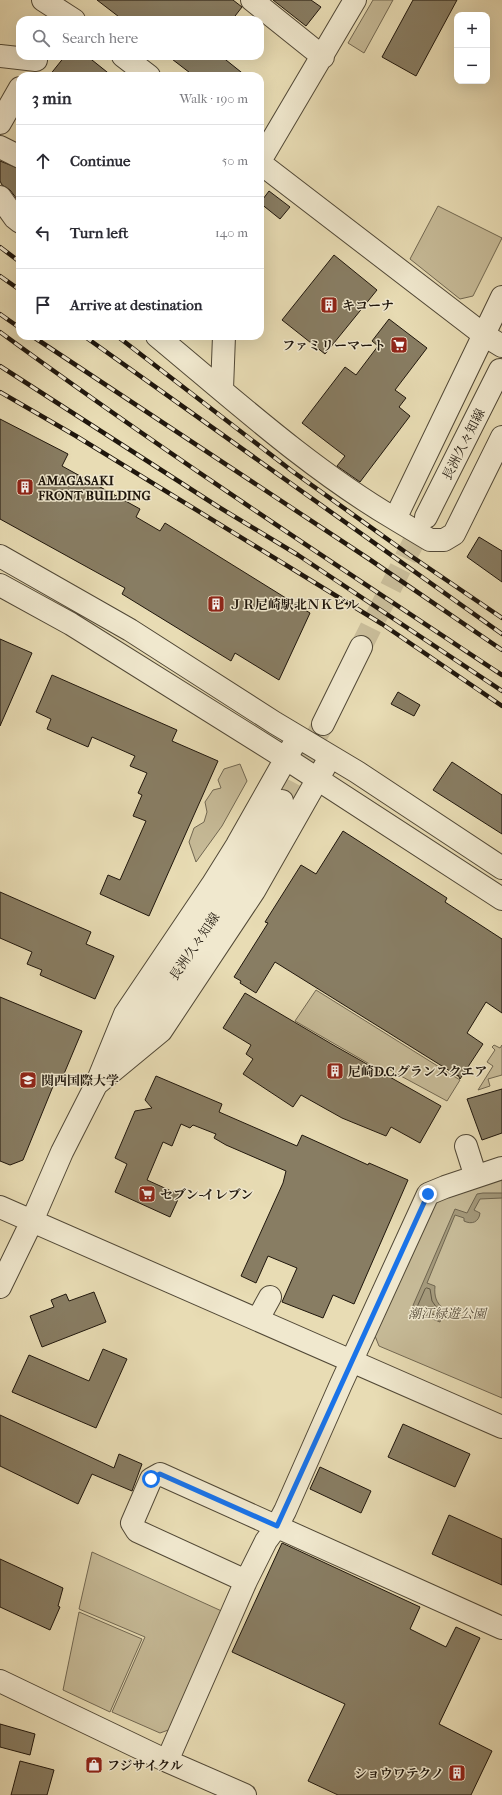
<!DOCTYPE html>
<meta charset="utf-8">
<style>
body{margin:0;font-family:"IM FELL French Canon","Noto Serif JP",serif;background:#f2f2f3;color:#2b2b33}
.controls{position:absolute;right:12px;top:12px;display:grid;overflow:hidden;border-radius:8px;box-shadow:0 4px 16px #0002}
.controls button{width:36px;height:36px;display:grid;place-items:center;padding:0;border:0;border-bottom:1px solid #e1e1e2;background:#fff;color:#2b2b33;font:20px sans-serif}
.stop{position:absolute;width:12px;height:12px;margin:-9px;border:3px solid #1a73e8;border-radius:50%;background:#fff}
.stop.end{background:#1a73e8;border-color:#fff;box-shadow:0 1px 4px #0008}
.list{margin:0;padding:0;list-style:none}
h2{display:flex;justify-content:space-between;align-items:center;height:52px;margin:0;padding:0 16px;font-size:17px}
h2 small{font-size:13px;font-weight:400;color:#7c7c81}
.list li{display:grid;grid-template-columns:26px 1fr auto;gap:12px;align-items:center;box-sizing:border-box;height:72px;padding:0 16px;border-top:1px solid #e1e1e2}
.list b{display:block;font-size:15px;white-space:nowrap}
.list em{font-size:13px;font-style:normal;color:#7c7c81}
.icon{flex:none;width:22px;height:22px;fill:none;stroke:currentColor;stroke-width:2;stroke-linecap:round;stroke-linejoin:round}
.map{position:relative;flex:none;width:502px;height:1795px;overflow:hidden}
.search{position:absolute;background:#fff;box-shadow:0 4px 16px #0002;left:16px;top:16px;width:248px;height:44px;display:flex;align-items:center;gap:10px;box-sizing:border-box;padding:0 14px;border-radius:12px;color:#7c7c81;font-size:15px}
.panel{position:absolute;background:#fff;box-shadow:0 4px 16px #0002;left:16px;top:72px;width:248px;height:268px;border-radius:12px}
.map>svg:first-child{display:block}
</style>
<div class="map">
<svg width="502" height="1795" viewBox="0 0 502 1795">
<rect width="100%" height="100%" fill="#e8dcb4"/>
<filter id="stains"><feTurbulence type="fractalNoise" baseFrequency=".005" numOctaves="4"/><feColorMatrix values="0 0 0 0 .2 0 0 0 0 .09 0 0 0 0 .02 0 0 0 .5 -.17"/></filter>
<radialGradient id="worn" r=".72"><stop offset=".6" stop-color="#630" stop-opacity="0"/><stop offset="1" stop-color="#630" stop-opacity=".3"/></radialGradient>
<path fill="#c6ba97" stroke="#726852" d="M373 0H393L364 53 348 43Z
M438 206 502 238 473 296 460 299 410 259Z
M240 764 247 781 222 826 196 862 189 842 194 828 204 822 207 812 205 802 213 790 221 788 218 780 224 769Z
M316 990 460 1080 447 1101 388 1069 385 1073 295 1021Z
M494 1045 500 1048 502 1045V1075L488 1079 490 1086 478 1090 493 1066 487 1062 495 1050 492 1047Z
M502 1179V1398L379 1346 375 1336 435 1204 443 1198Z
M92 1552 226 1613 174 1728 160 1733 112 1712 145 1637 79 1609Z
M79 1612 142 1639 110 1712 63 1690Z"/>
<path fill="#a4997b" stroke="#6f654f" d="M483 1193H502V1198L480 1199 474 1210 480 1213C479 1222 472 1225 464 1221V1218L455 1215 427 1283 435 1286C434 1296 436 1303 444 1309L440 1322 411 1310 455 1209 467 1213 477 1194Z"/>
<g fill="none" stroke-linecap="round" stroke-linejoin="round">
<path stroke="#625844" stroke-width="1" d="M427 1288 430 1289 432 1301 439 1311 437 1316 417 1307 425 1289Z"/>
</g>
<path fill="#887d63" stroke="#1f160c" d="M97 0H233L242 7 232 20H123Z
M273 0H311L321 7 306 26Z
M413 0H457L416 76 382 57Z
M65 56H87L112 76H49Z
M168 56H221L246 76H194Z
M0 161 20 169V203L10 190 2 185 0 181Z
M269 191 290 207 280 219 260 203Z
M334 255 377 290 325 354 282 320Z
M389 319 427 348 395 390 406 398 399 407 410 416 360 482 337 466 345 456 302 423 345 367 356 375 378 346 372 341Z
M0 419 68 454 62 466 140 509 136 517 160 531 165 523 310 613 279 680 235 653 231 661 122 594 125 588 0 519Z
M479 537 502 551V582L467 557Z
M0 639 32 653 0 726Z
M52 675 177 730 172 741 218 761 149 916 100 894 108 875 120 880 146 821 133 816 142 795 138 793 147 773 130 766 135 756 92 737 88 747 47 729 51 719 36 712Z
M398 692 420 705 414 716 391 704Z
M452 762 502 795V834L433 790Z
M343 831 447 898 445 902 502 939V1013L486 1002 467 1033 483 1044 460 1079 458 1075V1076L275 962 256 993 240 983 241 981 234 977 268 923 265 922 301 865 316 874Z
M0 892 91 932 86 944 114 956 95 999 40 975 42 970 27 964 32 952 0 938Z
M245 993 335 1046 441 1106 420 1143 391 1127 386 1136 342 1118 301 1095 293 1107 243 1074 253 1059 246 1054 251 1045 223 1028Z
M0 997 82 1031 61 1081 56 1079 23 1160 10 1165 0 1161Z
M156 1076 222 1104 219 1112 297 1146 302 1135 366 1164 368 1165 369 1163 408 1180 354 1304 333 1295 323 1318 282 1302 297 1268 268 1256 256 1283 241 1276 283 1183 286 1171 226 1145 214 1138 216 1134 193 1125 190 1128 181 1124 172 1146 163 1142 147 1180 180 1195 170 1217 115 1192 127 1164 115 1158 135 1111 152 1108 145 1100Z
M502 1089V1133L482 1140 467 1099Z
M94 1292 106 1322 42 1347 30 1316 54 1307 51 1300 66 1294 69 1301Z
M103 1349 127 1359 96 1428 12 1392 29 1355 89 1381Z
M0 1415 114 1468 119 1454 142 1464 132 1491 92 1474 78 1504 0 1466Z
M403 1424 470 1454 455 1487 388 1457Z
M320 1467 371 1491 361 1513 310 1489Z
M449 1515 502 1539V1585L432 1554Z
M282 1543 420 1607 410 1629 446 1647 456 1627 480 1638 439 1724 492 1751 471 1795H338L308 1781 345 1704 232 1652Z
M0 1559 63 1588 58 1606 60 1607 50 1630 0 1607Z
M0 1724 35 1734 30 1755 0 1747Z
M20 1761 54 1770 47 1795H11Z"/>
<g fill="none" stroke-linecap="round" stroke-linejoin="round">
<path stroke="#cabe9b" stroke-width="22" stroke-dasharray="22 11" stroke-linecap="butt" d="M361 647 426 517
M282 801 323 724"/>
<g stroke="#514836" stroke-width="24">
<path id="minor" d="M43 0 74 20
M252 0 323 57
M0 56 36 60
M123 56 149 76
M0 123 20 88
M0 147 20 157
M260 161 355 0
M260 163 484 335 502 346
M0 197 15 218 20 222
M502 297 395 519 430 540H444L454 534 502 437
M157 336C233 399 310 469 395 519
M222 389 224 336
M426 517 500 370
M0 556 130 630 275 723 357 772 502 868
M0 585 71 624 285 758 502 899
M323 724 361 647
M116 1056 172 979 221 906 282 801
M98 1083 161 1031 254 891 325 766
M466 1146 473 1168
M0 1207 502 1427
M0 1287 32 1221 62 1152 96 1085 125 1014 212 885 237 845 298 737
M258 1319 270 1297
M246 1581 137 1531 132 1523 151 1479 160 1474 502 1628
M0 1681 167 1761 245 1795
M167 1761 246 1581 266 1541 277 1526 285 1511 341 1384 428 1194 445 1187 502 1168"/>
</g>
<use href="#minor" stroke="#f0e8ce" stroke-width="22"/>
<g stroke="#1f160c" stroke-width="4.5">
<path id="rail" d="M0 247 20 262
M0 276 20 290
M0 314 20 328
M0 332C164 452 333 563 502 675
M32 336 369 559 502 650
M84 336 502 634
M117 336 292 471 411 556 502 618
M0 366 217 506 298 555 502 691
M0 392 76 436 382 624 502 706"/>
</g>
<use href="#rail" stroke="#f0e8ce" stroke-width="3" stroke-dasharray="9" stroke-linecap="butt"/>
</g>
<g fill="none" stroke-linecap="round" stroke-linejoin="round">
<path stroke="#1a73e8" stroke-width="5" d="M151 1479 160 1474 277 1526 428 1194"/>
</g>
<defs>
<g id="building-square" transform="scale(0.9)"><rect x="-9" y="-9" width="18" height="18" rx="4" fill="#8f2418" stroke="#f0e8ce"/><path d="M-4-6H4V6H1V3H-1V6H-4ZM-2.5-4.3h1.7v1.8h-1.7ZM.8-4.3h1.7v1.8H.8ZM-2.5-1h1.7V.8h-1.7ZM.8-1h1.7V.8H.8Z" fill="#fff"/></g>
<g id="supermarket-square" transform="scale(0.9)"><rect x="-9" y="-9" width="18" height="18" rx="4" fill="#8f2418" stroke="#f0e8ce"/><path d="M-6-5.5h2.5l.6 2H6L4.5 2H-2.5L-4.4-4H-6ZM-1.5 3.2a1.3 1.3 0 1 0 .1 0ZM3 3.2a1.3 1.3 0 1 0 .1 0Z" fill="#fff"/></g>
<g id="university-square" transform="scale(0.9)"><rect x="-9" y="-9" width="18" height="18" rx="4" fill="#8f2418" stroke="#f0e8ce"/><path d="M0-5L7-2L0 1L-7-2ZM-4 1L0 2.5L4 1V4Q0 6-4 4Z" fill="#fff"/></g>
<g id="shop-square" transform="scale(0.9)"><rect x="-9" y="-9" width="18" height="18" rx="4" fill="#8f2418" stroke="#f0e8ce"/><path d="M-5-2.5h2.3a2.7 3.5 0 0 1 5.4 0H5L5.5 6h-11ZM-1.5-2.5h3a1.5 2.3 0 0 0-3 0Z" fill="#fff"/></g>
</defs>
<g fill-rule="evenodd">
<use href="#building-square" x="329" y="305"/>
<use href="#supermarket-square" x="399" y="345"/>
<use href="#building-square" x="25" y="487"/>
<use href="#building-square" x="216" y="604"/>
<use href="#building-square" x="335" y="1071"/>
<use href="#university-square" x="28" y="1080"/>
<use href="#supermarket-square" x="147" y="1194"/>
<use href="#shop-square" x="94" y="1765"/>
<use href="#building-square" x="457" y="1773"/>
</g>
<g text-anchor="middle" stroke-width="3" stroke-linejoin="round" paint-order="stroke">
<g font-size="13" font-weight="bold" fill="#1f160c" stroke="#f0e8ce" text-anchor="start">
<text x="342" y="310">キコーナ</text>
<text x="386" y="350" text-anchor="end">ファミリーマート</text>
<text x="38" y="485">AMAGASAKI<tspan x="38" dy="15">FRONT BUILDING</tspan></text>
<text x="229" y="609">ＪＲ尼崎駅北ＮＫビル</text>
<text x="348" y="1076">尼崎D.C.グランスクエア</text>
<text x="41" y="1085">関西国際大学</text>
<text x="160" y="1199">セブン-イレブン</text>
<text x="107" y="1770">フジサイクル</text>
<text x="444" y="1778" text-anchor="end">ショウワテクノ</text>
</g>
<g font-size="13" fill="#1f160c" stroke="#f0e8ce">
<text transform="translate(463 444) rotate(-63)" y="5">長洲久々知線</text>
<text transform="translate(194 946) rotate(-56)" y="5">長洲久々知線</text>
</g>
<g font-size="13" font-style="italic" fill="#594f3d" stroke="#f0e8ce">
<text x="447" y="1318">潮江緑遊公園</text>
</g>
</g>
<rect width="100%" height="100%" filter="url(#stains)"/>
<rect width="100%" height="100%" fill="url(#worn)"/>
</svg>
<div class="controls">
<button>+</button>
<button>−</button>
</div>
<div class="stop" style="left:151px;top:1479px"></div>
<div class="stop end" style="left:428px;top:1194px"></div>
<div class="search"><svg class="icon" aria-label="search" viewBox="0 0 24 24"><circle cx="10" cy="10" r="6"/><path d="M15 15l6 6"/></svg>Search here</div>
<section class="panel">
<h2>3 min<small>Walk · 190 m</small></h2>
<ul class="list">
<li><svg class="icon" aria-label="ahead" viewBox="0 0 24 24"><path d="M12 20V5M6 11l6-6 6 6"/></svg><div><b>Continue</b></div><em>50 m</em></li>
<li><svg class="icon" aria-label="left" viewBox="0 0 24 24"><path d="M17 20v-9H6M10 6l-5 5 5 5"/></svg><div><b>Turn left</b></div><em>140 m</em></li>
<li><svg class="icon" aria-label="arrive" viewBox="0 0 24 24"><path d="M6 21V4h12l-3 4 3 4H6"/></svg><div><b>Arrive at destination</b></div></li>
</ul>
</section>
</div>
